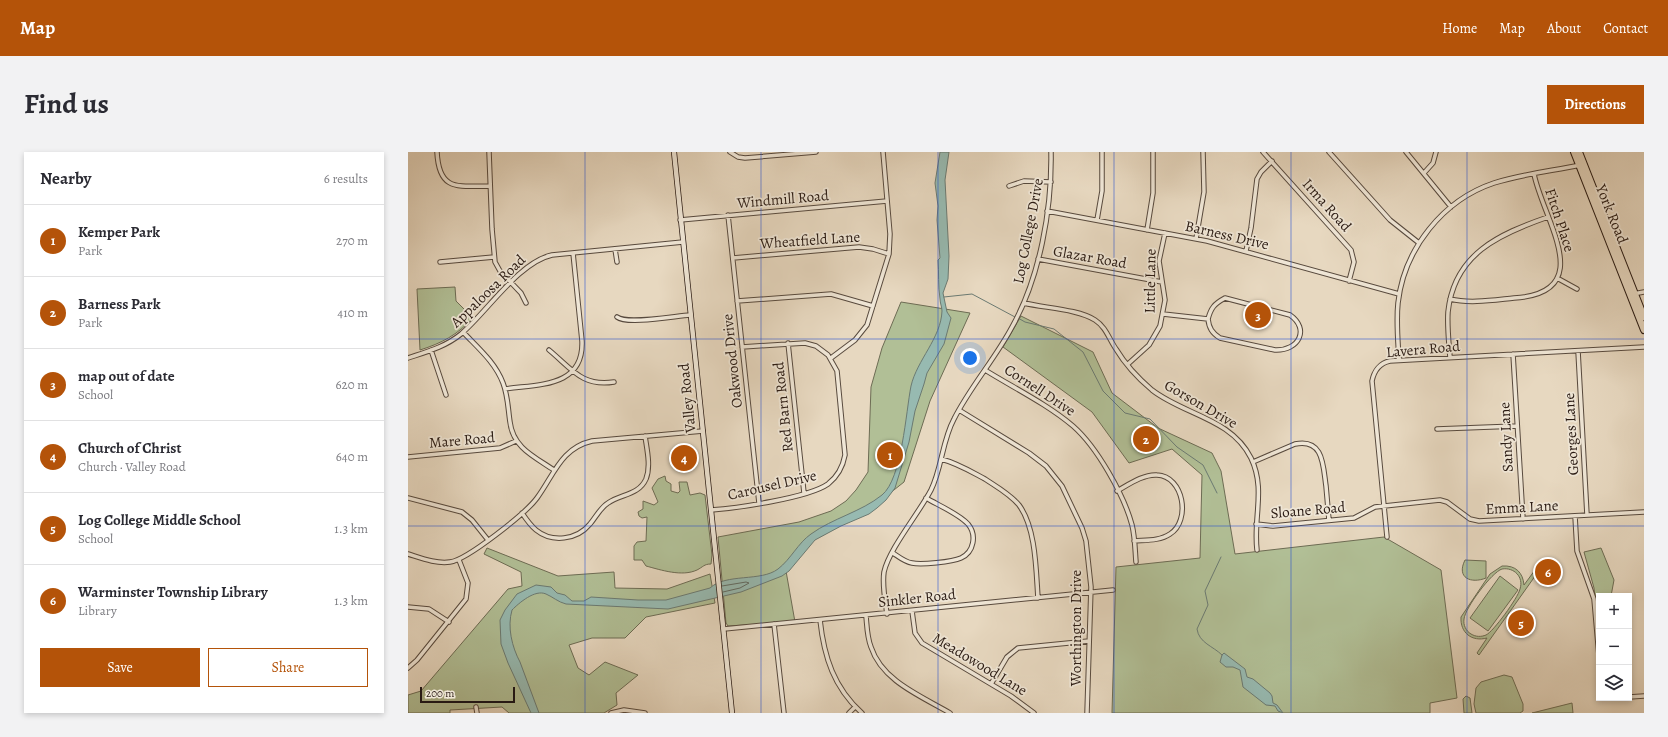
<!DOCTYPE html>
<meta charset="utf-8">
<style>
body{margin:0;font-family:Alegreya,serif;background:#f2f2f3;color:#2b2b33}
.controls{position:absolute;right:12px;bottom:12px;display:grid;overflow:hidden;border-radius:0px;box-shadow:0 2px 6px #0003}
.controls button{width:36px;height:36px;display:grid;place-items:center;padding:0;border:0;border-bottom:1px solid #e1e1e2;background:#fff;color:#2b2b33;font:20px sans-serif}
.scale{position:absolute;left:12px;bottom:10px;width:95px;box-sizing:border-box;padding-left:4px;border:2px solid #291a13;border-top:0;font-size:11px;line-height:14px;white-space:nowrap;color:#291a13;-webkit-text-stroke:3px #efe6d6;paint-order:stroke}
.you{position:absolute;left:562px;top:206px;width:14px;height:14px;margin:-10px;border:3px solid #fff;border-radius:50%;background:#1a73e8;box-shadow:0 0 0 6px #1a73e833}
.badge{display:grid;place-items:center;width:26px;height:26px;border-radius:50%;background:#b45309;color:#fff;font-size:13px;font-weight:700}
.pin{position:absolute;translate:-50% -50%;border:2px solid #fff;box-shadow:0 1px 4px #0006}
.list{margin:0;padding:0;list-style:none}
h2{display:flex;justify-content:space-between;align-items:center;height:52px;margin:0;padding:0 16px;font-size:17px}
h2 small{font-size:13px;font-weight:400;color:#7c7c81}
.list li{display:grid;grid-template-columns:26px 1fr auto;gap:12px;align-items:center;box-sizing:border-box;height:72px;padding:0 16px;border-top:1px solid #e1e1e2}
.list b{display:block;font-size:15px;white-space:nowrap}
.list p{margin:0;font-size:13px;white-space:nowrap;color:#7c7c81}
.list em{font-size:13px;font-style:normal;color:#7c7c81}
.actions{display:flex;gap:8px;padding:12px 16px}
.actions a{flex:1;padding:9px 0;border:1px solid #b45309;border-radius:0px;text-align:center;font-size:14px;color:#b45309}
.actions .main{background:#b45309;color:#fff}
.icon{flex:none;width:22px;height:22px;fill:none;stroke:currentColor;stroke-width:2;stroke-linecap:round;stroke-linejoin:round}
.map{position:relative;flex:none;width:1236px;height:561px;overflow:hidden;border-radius:0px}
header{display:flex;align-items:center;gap:24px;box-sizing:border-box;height:56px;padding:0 20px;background:#b45309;color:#fff}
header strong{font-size:19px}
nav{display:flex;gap:22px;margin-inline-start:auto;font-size:14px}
.intro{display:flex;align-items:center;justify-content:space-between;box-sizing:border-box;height:96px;padding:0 24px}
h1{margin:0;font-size:28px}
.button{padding:10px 18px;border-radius:0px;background:#b45309;color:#fff;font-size:14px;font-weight:700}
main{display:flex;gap:24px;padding:0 24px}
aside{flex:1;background:#fff;border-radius:0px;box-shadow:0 2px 6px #0003}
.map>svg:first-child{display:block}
</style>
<header>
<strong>Map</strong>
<nav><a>Home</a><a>Map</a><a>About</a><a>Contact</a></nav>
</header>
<div class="intro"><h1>Find us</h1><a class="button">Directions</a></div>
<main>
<aside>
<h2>Nearby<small>6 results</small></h2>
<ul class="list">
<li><span class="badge">1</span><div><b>Kemper Park</b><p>Park</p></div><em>270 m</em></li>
<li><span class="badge">2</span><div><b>Barness Park</b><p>Park</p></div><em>410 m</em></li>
<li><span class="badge">3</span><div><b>map out of date</b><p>School</p></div><em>620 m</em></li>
<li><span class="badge">4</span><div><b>Church of Christ</b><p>Church · Valley Road</p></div><em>640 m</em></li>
<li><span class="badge">5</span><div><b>Log College Middle School</b><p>School</p></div><em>1.3 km</em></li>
<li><span class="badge">6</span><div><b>Warminster Township Library</b><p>Library</p></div><em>1.3 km</em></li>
</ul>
<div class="actions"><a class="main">Save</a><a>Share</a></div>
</aside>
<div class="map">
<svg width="1236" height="561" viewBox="0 0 1236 561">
<rect width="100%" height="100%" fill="#e7d8c0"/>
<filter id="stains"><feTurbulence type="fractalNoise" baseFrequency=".005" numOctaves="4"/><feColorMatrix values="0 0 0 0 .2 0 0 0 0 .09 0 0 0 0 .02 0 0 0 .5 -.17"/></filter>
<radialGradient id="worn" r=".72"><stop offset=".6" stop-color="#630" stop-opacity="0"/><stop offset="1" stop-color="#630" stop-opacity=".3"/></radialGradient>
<path fill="#b1bf96" stroke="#6d6c54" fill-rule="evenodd" d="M47 135 48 149 65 166C49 183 34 191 12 198L9 137Z
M493 150 562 161 522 249 496 330 462 357 404 389 378 419 387 470 320 474 318 471 310 385 391 370 423 359 438 349 448 338 460 320 463 235 474 196Z
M613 164 685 200 704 241 750 276 804 301 813 319 827 402 976 385 1033 418 1049 546 1022 551V561H704L708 415 792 406 794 323 764 297 721 311 684 260 595 195Z
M257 324 258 329 263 332V339L270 341 272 339 271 330H279L282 343 292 341 297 343 304 403 303 412C296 412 295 415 289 418 274 425 253 418 238 414L234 408H226V394L229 390 238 389 239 365 234 366 231 364 230 360 235 357V349L246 353 250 350 244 336 250 327Z
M79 396 150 424 206 420 207 436 259 437 302 422 307 451 238 465 217 486H184L161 493 170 516 181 523 197 510 230 523 208 541 209 553 196 561H101L94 555 42 558V561H0V543L13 539 100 437 114 434 113 420 76 402Z
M1193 396 1206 428 1203 444H1191V481L1186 436 1176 400Z
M1057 408 1078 409V426C1063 432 1048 426 1057 408Z
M1094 414C1108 413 1115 421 1116 433L1127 418 1130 420 1071 503 1069 501 1079 486C1064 490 1052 481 1053 465L1082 422ZM1094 417C1106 415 1116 425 1112 437 1110 446 1085 480 1078 483 1073 485 1068 485 1063 482 1058 479 1055 473 1056 467 1057 456 1084 420 1094 417Z
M1092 424 1110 438 1080 479 1062 466Z
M1096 523 1104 525 1115 552V559L1112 561H1068L1066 552 1068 536 1073 530Z
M1058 544 1062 546 1064 561H1056L1055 547Z
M1164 551 1165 561H1124Z"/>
<path fill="#97bab1" stroke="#6b7a72" d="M532 0H541L537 28 541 104 540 127 535 141 539 160 543 166 536 192 519 221 516 232 507 259 501 290 487 336 478 348 469 356 461 362 433 374 407 388 381 419 374 424 333 440 260 457 158 452C150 450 145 445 138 442 127 437 111 451 104 458 99 475 104 495 112 510L131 561H123L100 511 93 492 92 468 97 458 109 442 128 433 143 435 149 441 157 443 164 449H176L183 445 230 448H258L302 436C318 421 353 430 370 417 383 407 390 391 403 382 425 366 453 360 474 343 494 327 498 259 503 234 509 208 533 186 534 159 534 155 532 151 532 147 530 134 531 121 530 108L532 106 529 68 530 54 527 31Z
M816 501 837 517 839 525 845 527 862 541 864 544 865 551 869 553 875 561 870 559 867 554 858 553 835 535 832 518 825 515H818L812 510 814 503Z"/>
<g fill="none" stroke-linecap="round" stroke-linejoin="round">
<path stroke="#606a62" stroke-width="1" d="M314 434 338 430 341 431 332 436 315 440"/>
<path stroke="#6b7a72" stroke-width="1" d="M536 145 564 142 607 165
M610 166 617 170 646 177 675 200 695 239 717 261 742 267 769 295 795 313 809 341
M813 405 797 439 800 453 789 477C791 491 805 494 814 503"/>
<g stroke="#584a3e" stroke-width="5.5">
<path id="street" d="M29 0C31 40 50 34 82 34
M81 0 84 77 87 110 92 119 113 141 118 151
M322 0 330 5 337 6 408 0
M855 0 943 98 946 110 941 129
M921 0 982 68 1011 91
M998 0 1043 55
M1016 21 1025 11 1028 0
M601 34 616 29 643 30
M639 59 799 89 991 142
M320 63 351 351
M272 68 479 49
M689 68 694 39V0
M739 78 745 41V0
M788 87 796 40 795 0
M207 97 209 110
M838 99 843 76 849 27 853 20 864 9
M325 106 451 95 465 97 481 102
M630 107 754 130
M32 110 86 105
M1149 126 1169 137
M1225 142 1236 140
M1042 147C1062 152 1086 148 1106 146 1191 141 1135 68 1126 22
M329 149 423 142 465 154
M616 151C636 156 670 157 687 168 698 175 701 187 708 197 717 212 731 227 744 238 776 263 823 266 843 306 858 337 845 366 849 398
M755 162 800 167C801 176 804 181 812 186L867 198C891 199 902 177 882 163L817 146C806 152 803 156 800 167
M209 165C219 173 267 164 282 163
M55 180C70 196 87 210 95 231 100 244 100 257 102 270 105 296 127 305 146 318
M380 191 396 341
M23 198 38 243
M141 198C164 217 174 235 206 230
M1170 199 1179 363
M1105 202 1115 367
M0 206C18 200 37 195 53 182 79 160 111 110 144 103L275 90
M423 206 447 188 459 173 481 102 482 82 475 0
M1042 206C1041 191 1039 175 1040 160 1046 102 1091 82 1140 65
M991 208C990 189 988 170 990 151 996 97 1035 48 1086 31 1114 22 1144 19 1173 13
M720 212 741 193 752 174 757 148 751 109 757 81
M577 218C606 236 639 252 665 274 689 295 716 343 724 373 727 385 727 398 728 410
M97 237C129 232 176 236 174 189L165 101
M551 258 621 301 638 314 654 334 674 376 678 389 683 435 679 561
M1029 277 1109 274
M0 305 92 296 108 289
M533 307C549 311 562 319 577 327 589 335 602 342 611 353 628 376 628 418 630 446
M845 310 887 292C916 286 915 314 918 334 919 345 920 357 921 368
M709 339C720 333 735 322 749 323 776 324 783 369 762 382 752 389 737 388 726 389
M0 346 54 360 64 368 80 388
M303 358C329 356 400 346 420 332 429 325 435 314 437 303L429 219 420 203 408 194 397 191 334 195
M114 361C118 367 122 373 128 378 144 391 169 388 182 372 188 365 192 356 200 351 213 342 231 343 238 327 243 314 239 298 237 284
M1167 364 1169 399 1186 447 1191 504
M848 372 865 374 946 366 967 355 1032 348 1039 350 1062 367 1071 369 1236 360
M979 385 964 229C966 219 972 211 982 209L1236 195
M485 401C491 405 497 410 504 411 513 413 544 410 553 406 566 400 569 383 560 372 551 362 530 353 518 346
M0 402C13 406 28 412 42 410 59 408 118 361 129 346 146 323 153 296 184 289L295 279
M0 455 21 457 41 470
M504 459 507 481 514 491 603 544 626 561
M479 462C477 448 474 433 476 420 481 397 511 361 523 338 534 316 534 289 546 267 562 235 587 207 604 175 632 125 644 57 643 0
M458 464C459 474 459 485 463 495 474 529 513 544 542 561
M412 468C416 505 426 536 454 561
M366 472 376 561
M316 477 705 438
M0 516 9 508 58 447 60 431 51 408
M583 532 599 505 610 496 681 489
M1221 545 1236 544
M1199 546H1205
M68 555 69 561
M203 561 216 558 237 561
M441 561 447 555"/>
</g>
<g stroke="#291a13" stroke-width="6">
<path id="secondary" d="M266 0 324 561"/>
</g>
<g stroke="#291a13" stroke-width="8">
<path id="highway" d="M1166 0 1236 178
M1171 0 1236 165"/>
</g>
<use href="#street" stroke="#efe6d6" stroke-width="3.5"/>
<use href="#secondary" stroke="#efe6d6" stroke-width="4.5"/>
<use href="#highway" stroke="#e7d8c0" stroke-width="6"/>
</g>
<path fill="none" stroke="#1d4ed8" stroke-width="1" stroke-opacity="0.55" d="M177 0V561M353 0V561M530 0V561M706 0V561M883 0V561M1059 0V561M0 187H1236M0 374H1236"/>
<g text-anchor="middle" stroke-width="3.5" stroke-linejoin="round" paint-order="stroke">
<g font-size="15" fill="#291a13" stroke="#efe6d6">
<text transform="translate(375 47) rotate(-5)" y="5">Windmill Road</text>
<text transform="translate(919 53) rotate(48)" y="5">Irma Road</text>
<text transform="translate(1204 62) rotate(68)" y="5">York Road</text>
<text transform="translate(1152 68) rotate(72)" y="5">Fitch Place</text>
<text transform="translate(620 79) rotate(-79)" y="5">Log College Drive</text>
<text transform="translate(819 83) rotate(13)" y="5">Barness Drive</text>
<text transform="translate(402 88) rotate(-4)" y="5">Wheatfield Lane</text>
<text transform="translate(682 105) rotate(10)" y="5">Glazar Road</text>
<text transform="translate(742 129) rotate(-89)" y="5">Little Lane</text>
<text transform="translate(80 139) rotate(-44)" y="5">Appaloosa Road</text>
<text transform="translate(1015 197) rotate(-5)" y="5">Lavera Road</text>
<text transform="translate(324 209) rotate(-96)" y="5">Oakwood Drive</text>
<text transform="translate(632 238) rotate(33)" y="5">Cornell Drive</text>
<text transform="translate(279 246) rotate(-96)" y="5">Valley Road</text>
<text transform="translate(793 252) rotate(30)" y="5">Gorson Drive</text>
<text transform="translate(375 255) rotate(-96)" y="5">Red Barn Road</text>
<text transform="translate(1163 282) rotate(-93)" y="5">Georges Lane</text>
<text transform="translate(1098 285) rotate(-93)" y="5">Sandy Lane</text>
<text transform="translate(54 288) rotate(-5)" y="5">Mare Road</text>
<text transform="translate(364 333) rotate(-13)" y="5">Carousel Drive</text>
<text transform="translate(1114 355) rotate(-3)" y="5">Emma Lane</text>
<text transform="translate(900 358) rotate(-5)" y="5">Sloane Road</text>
<text transform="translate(509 446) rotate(-6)" y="5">Sinkler Road</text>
<text transform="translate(668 476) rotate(-90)" y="5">Worthington Drive</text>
<text transform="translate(572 512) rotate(31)" y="5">Meadowood Lane</text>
</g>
</g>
<rect width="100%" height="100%" filter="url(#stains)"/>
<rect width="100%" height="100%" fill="url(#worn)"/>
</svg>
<div class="controls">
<button>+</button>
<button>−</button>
<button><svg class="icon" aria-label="layers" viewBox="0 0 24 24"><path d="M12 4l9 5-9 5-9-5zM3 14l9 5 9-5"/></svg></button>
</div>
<div class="scale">200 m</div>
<div class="you"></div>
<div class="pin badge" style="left:482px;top:303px">1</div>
<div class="pin badge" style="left:738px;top:287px">2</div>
<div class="pin badge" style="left:850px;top:163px">3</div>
<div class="pin badge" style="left:276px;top:306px">4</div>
<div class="pin badge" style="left:1113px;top:471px">5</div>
<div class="pin badge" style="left:1140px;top:420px">6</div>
</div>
</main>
